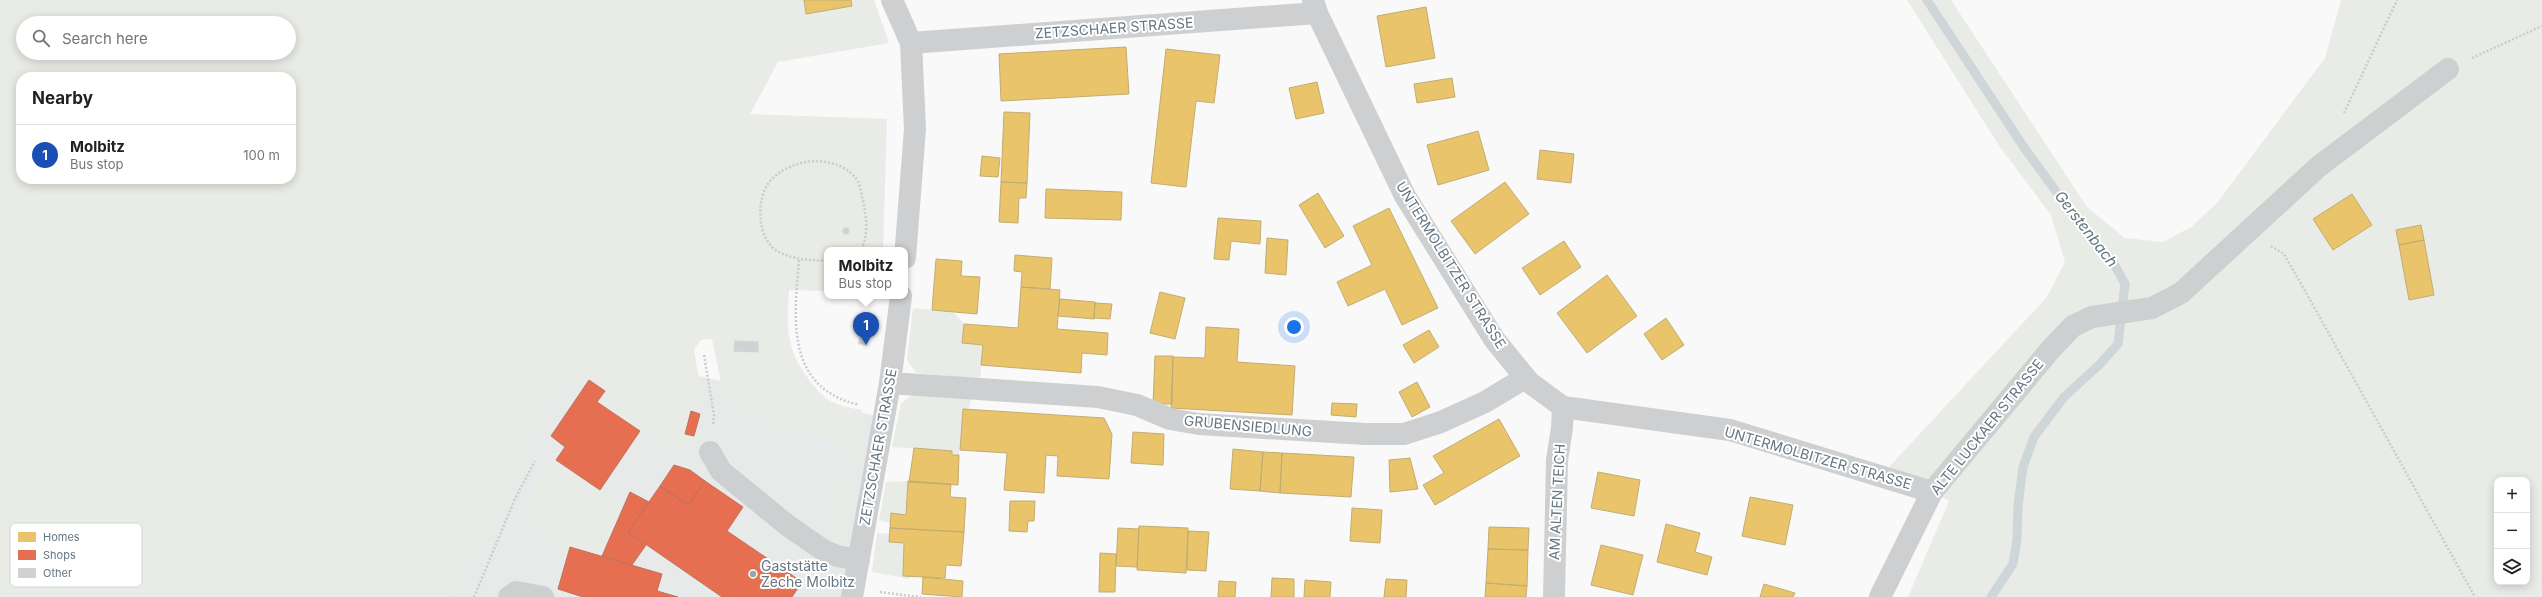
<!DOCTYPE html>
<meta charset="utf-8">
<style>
body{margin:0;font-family:Inter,sans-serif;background:#f2f2f2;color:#202124}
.controls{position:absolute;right:12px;bottom:12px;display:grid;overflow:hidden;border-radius:8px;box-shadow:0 2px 10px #0003}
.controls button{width:36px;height:36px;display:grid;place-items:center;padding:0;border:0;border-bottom:1px solid #e0e0e0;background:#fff;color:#202124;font:20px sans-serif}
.you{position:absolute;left:1294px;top:327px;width:14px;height:14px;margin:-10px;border:3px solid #fff;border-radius:50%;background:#1a73e8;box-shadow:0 0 0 6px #1a73e833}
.badge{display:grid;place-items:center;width:26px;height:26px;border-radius:50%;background:#565c61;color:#fff;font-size:13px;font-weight:700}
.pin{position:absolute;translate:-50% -33px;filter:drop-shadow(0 1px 2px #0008)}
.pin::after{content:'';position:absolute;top:21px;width:14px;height:12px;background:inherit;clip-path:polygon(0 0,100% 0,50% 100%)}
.popup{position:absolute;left:824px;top:247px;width:84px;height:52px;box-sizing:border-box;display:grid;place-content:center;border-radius:8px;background:#fff;filter:drop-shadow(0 1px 3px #0005);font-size:13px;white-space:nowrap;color:#757577}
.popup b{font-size:15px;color:#202124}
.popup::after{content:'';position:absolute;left:50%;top:100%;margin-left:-8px;border:8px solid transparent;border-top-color:#fff}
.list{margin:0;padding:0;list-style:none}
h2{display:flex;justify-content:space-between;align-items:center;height:52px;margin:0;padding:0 16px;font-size:17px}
h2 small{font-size:13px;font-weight:400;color:#757577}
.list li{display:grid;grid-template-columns:26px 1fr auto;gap:12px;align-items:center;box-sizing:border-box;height:60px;padding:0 16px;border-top:1px solid #e0e0e0}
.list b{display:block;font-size:15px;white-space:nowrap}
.list p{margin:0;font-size:13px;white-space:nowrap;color:#757577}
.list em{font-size:13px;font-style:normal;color:#757577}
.icon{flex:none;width:22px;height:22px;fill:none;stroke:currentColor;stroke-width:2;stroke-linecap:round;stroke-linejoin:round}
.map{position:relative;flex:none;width:2542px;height:597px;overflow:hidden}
.search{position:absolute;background:#fff;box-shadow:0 2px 10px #0003;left:16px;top:16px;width:280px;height:44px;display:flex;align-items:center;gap:10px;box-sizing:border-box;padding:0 14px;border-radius:22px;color:#757577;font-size:15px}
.panel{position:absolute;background:#fff;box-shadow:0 2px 10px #0003;left:16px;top:72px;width:280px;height:112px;border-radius:16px}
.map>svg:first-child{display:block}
</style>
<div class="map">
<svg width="2542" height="597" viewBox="0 0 2542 597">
<rect width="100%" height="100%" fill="#f9f9f9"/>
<path fill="#e8e9e9" d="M567 346 876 416 845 597H332Z"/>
<path fill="#e8ebe6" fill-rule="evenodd" d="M0 0H804L806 14 851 6V0H874L889 43 778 62 750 114 887 119 883 250H827V291L789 290C787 327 785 347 808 378 815 388 823 398 835 403 842 407 853 408 862 410L858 462 847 460 842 452 843 442 763 427 765 414 726 406 712 339 701 340 694 350 703 402 694 446 670 447 640 431 597 402 605 391 589 380 579 395 569 382 518 452 526 458 477 555 448 597H0ZM23 23H289V53H23ZM21 77H291V179H21ZM734 340 759 341V353L733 352Z
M1907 0H1951L2087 207 2125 238 2163 242 2191 227 2217 203 2325 58 2341 0H2542V597H1908L1949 501 1888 468 2047 297 2065 262 2051 215 2000 147ZM2497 480H2527V582H2497Z
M913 308 953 312 964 324 962 343 983 345 980 379 916 373 907 360Z
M914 393 971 397 969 410H963L959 455H952V451L892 447 901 404Z
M556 460 600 490 621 511 602 556 570 547 567 556 550 551 531 517 536 471Z
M845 475 855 476 845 539 835 545 840 520 831 509 837 481Z
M908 481 906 515 891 514 890 523 879 520 886 482Z
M877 533 890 534 904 543 903 575 910 576V579L872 572Z"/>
<path fill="#e9c46a" stroke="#c1ad72" d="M804 0H851L852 6 806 14Z
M1426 7 1435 58 1386 67 1377 16Z
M1126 47 1129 94 1001 101 999 54Z
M1166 49 1220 55 1214 103 1196 101 1186 187 1151 183Z
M1452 78 1455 97 1417 103 1414 84Z
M1317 82 1324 113 1296 119 1289 88Z
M1004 112 1030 113 1027 183 1001 182Z
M1478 131 1489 170 1438 185 1427 145Z
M1540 150 1574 154 1571 183 1537 179Z
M982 156 1000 158 998 177 980 176Z
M1001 182 1027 183 1026 198H1019L1018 223 999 222Z
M1505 182 1529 214 1475 254 1451 221Z
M1046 189 1122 192 1121 220 1045 218Z
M1318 193 1344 236 1325 248 1299 205Z
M2352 194 2372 225 2333 250 2313 219Z
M1389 208 1438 308 1402 325 1385 289 1348 306 1337 282 1372 265 1353 226Z
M1218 218 1261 221 1260 244 1231 241 1229 260 1214 259Z
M2421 225 2424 240 2399 245 2396 230Z
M1267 238 1288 240 1286 275 1265 273Z
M2424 240 2434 295 2409 300 2399 245Z
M1564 241 1581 267 1540 295 1522 268Z
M1015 255 1052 258 1050 289 1021 287 1022 272 1014 271Z
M936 259 962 261 961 276 980 277 977 314 932 310Z
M1607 275 1637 316 1587 353 1557 313Z
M1021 287 1060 290 1057 329 1108 333 1107 355 1082 353 1081 373 981 365 983 345 962 343 964 324 1018 328Z
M1160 292 1185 298 1175 339 1150 333Z
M1060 299 1095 302 1094 319 1058 316Z
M1095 303 1112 304 1110 319 1094 318Z
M1666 318 1684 345 1662 360 1644 334Z
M1206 327 1239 329 1237 362 1295 366 1292 415 1171 408 1173 357 1205 358Z
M1429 330 1439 347 1414 363 1403 345Z
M1155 356H1173L1172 404H1153Z
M1417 382 1430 407 1412 417 1399 392Z
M1332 403 1357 404 1356 417 1331 415Z
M963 409 1104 418 1112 434 1109 479 1057 476 1058 456 1046 455 1044 493 1004 490 1007 453 960 450Z
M1499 419 1520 456 1435 505 1423 485 1444 473 1433 456Z
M1133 432 1164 434 1163 465 1131 463Z
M914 448 952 451V455H959L958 485 909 482Z
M1233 449 1263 452 1260 491 1230 489Z
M1263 452 1282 453 1280 493 1260 491Z
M1282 453 1354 457 1351 497 1280 493Z
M1410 458 1418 489 1390 492 1389 460Z
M1598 472 1640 480 1634 516 1591 508Z
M908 481 951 484 950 497 966 498 964 532 890 528 891 513 906 515Z
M1750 497 1793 505 1785 545 1742 536Z
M1010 501H1035L1034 521H1028L1027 532 1009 531Z
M1352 508 1382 510 1380 543 1350 541Z
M1666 524 1700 533 1695 552 1712 557 1707 575 1657 562Z
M1139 526 1188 528 1186 573 1137 570Z
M1489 527 1529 528 1528 550 1488 549Z
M890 528 964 532 961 566 946 565 945 578 903 576 904 543 889 542Z
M1118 528 1139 529 1137 567 1116 566Z
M1188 531 1209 532 1206 571 1187 570Z
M1601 545 1643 555 1633 595 1591 585Z
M1488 549 1528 550 1527 586 1486 583Z
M1100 553 1116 554 1115 592H1099Z
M923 577 963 581 962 597 922 594Z
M1272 578 1294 579V597H1271Z
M1386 579 1407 580 1406 597H1384Z
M1305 580 1331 582 1330 597H1304Z
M1219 581 1236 582 1235 597H1218Z
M1486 583 1527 586 1526 597H1485Z
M1764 584 1795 593 1793 597H1760Z"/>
<path fill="#e76f51" stroke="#c07160" d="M589 380 605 391 597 402 640 431 600 490 556 460 565 447 551 436Z
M691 411 700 414 694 436 685 434Z
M674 465 690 470 705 481 688 505 660 486Z
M705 481 743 507 727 531 802 582 792 597H722L628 532 660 486 688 505Z
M630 492 649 502 628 532 646 545 632 565 602 556Z
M570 547 662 574 657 591 678 597H583L558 589Z"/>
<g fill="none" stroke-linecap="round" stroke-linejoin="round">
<path stroke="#ced6d9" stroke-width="9" d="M1927 0 2023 146 2089 237 2112 260 2125 284 2118 344 2099 365 2064 397 2034 437 2023 467 2018 506 2017 539 2013 564 1991 597"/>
</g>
<path fill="#d0d2d3" stroke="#e8e8e8" d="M842 231a4 4 0 1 1 8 0a4 4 0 1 1-8 0Z
M861 326 870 327 867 346 858 344Z
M734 340 759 341V353L733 352Z"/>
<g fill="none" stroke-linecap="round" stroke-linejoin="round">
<path stroke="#cbcccd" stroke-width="2.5" stroke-dasharray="2 2" stroke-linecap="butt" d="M2472 58 2542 26
M2344 113 2397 0
M2271 246 2284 254 2313 305 2475 597
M799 260C794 320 785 387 859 405
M827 261C810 260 795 260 779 252 757 241 755 199 770 181 791 158 833 153 855 177 859 181 861 191 862 197 866 212 870 237 860 250
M704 355 714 415 713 425
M880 592 921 597
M474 597 515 499 535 461"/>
<path stroke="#cecfd0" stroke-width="22" d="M892 0 911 43 915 129 905 258
M1313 0 1317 13 1405 196 1494 339 1529 382 1563 407 1730 430 1932 492
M911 43 1317 13
M890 383 1098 397 1137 405 1170 419 1199 424 1365 434H1404L1441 422 1485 402 1525 378
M710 452 721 471 787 525 823 550 837 556 859 560
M509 597 516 592 543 597
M852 597 890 383 901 296
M1554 597 1557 460 1562 428 1563 407
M1880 597 1932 492 2051 349 2073 326 2092 317 2152 308 2181 293 2318 167 2448 69"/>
</g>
<circle fill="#99a4ac" stroke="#fff" stroke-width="1.5" cx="753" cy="574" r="4"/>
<g text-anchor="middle" stroke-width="4" stroke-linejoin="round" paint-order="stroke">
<g font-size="14" fill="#657683" stroke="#fff">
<text transform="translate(1114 28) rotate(-4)" y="5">ZETZSCHAER STRASSE</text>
<text transform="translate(1451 265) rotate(58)" y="5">UNTERMOLBITZER STRASSE</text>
<text transform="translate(1248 426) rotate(5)" y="5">GRUBENSIEDLUNG</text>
<text transform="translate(1987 427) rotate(-51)" y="5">ALTE LUCKAER STRASSE</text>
<text transform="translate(878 447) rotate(-80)" y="5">ZETZSCHAER STRASSE</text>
<text transform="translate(1818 458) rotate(16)" y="5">UNTERMOLBITZER STRASSE</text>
<text transform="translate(1557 502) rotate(-87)" y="5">AM ALTEN TEICH</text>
</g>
<g font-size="14" fill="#657683" stroke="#fff" text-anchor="start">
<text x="761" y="571">Gaststätte<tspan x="761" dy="16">Zeche Molbitz</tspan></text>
</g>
<g font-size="15" font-style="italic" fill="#60757c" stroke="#fff">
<text transform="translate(2086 229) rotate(52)" y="5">Gerstenbach</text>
</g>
</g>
<rect x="10" y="523" width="132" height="64" rx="6" fill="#fff" stroke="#d1d6da" stroke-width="1"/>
<rect x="18" y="532" width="18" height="10" fill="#e9c46a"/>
<rect x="18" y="550" width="18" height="10" fill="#e76f51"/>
<rect x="18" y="568" width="18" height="10" fill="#d0d2d3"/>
<g font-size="11" fill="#657683">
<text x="43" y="541">Homes</text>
<text x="43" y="559">Shops</text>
<text x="43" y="577">Other</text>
</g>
</svg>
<div class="controls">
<button>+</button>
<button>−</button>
<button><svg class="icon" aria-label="layers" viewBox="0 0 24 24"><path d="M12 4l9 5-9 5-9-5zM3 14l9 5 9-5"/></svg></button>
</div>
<div class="you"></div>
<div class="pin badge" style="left:866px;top:345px;background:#1a4fb4">1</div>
<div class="popup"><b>Molbitz</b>Bus stop</div>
<div class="search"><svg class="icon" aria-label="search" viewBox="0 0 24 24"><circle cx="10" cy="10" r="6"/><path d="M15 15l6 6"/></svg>Search here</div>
<section class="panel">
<h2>Nearby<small></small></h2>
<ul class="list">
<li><span class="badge" style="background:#1a4fb4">1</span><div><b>Molbitz</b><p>Bus stop</p></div><em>100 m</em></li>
</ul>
</section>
</div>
